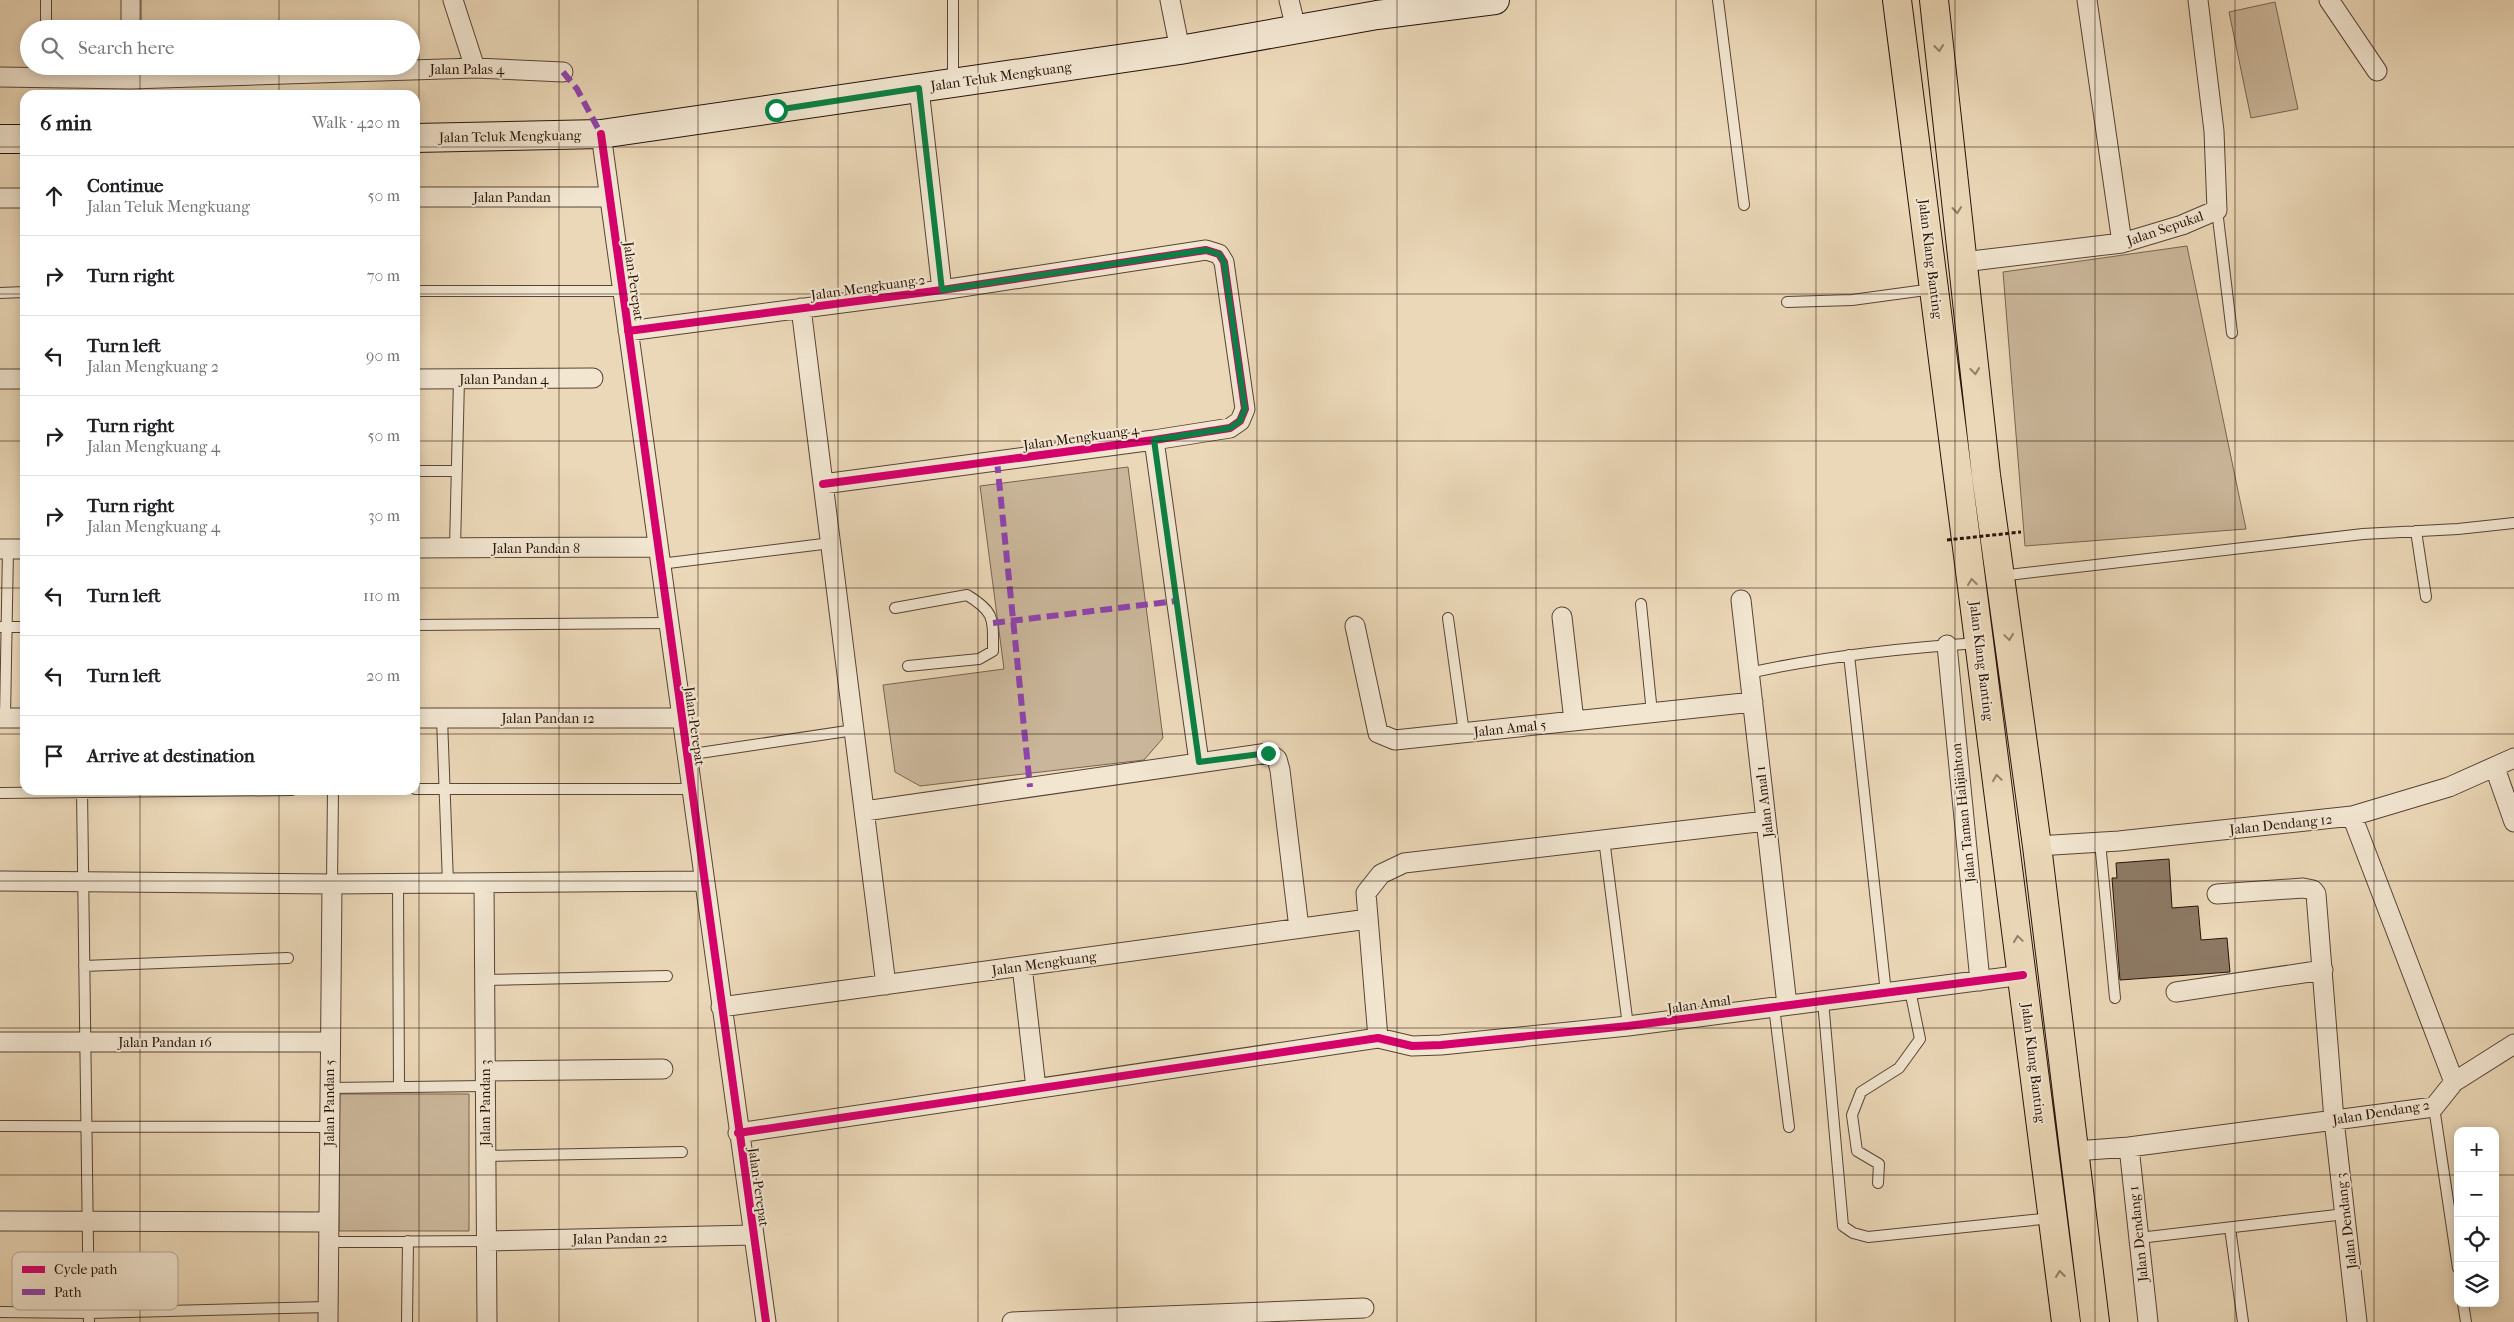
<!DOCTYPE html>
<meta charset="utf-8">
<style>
body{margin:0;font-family:"IM FELL French Canon",serif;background:#f2f2f2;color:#202124}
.controls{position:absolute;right:15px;bottom:15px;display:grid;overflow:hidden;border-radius:10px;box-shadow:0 2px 12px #0003}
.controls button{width:45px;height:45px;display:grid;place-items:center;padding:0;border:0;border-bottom:1px solid #e0e0e0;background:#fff;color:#202124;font:25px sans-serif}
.stop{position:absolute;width:15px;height:15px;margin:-11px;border:4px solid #0b8043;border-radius:50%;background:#fff}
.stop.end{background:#0b8043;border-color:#fff;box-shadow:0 1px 5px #0008}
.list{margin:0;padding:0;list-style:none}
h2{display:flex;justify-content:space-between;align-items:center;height:65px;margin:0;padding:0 20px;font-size:21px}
h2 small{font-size:16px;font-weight:400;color:#757577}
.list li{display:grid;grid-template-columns:32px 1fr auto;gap:15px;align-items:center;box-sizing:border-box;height:80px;padding:0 20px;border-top:1px solid #e0e0e0}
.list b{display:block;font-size:19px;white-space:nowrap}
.list p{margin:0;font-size:16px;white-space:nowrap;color:#757577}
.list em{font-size:16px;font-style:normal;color:#757577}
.icon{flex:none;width:28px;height:28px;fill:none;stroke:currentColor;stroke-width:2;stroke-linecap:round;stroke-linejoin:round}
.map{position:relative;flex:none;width:2514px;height:1322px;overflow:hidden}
.search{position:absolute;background:#fff;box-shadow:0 2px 12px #0003;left:20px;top:20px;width:400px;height:55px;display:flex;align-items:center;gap:12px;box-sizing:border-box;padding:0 18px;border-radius:28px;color:#757577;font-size:19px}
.panel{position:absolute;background:#fff;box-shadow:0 2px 12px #0003;left:20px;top:90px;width:400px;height:705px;border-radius:15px}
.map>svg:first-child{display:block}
</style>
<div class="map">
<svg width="2514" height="1322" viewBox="0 0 2514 1322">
<rect width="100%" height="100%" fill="#ebd8b8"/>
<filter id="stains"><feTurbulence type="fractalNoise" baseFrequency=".004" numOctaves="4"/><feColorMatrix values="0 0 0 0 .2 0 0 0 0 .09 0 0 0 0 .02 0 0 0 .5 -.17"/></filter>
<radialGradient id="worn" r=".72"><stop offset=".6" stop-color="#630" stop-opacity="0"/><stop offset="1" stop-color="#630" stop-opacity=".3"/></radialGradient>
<path fill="#cab69a" stroke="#786452" d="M2275 2 2298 109 2251 118 2229 12Z
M2187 246 2246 529 2025 546 2003 272Z
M1128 467 1163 738 1144 760 920 786 895 772 883 685 1004 669 980 486Z
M339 1094H469V1231H339Z"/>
<path fill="#8d7964" stroke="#271209" d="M2169 859 2172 908 2198 906 2201 940 2227 938 2230 972 2120 980 2112 878H2117L2116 863Z"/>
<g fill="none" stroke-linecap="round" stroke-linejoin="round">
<g stroke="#584435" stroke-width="12">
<path id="lane" d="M953 0V82
M1718 0 1744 205
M46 29V0
M2217 210 2232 333
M415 291H622
M0 293 25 292
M1787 302 1852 300 1933 289
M415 471H457
M2416 531 2426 597
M455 548 459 379
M660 564 831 543
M2000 576 2363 534 2458 529 2514 523
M1641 604 1652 713
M895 608 967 595C995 612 993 618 993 651L979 659 908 666
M1448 618 1464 733
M415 625 668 623
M0 627H25
M1849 655 1886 993
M1749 673C1825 656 1902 648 1979 643
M5 718 8 549
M442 718 448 883
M686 755 854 730
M415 789H691
M82 790 89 1322
M0 793 292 790
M1604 839 1628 1026
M2100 842 2115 998
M332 884 333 790
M398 884 399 1087
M84 966 288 958
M485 980 667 976
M1823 1001 1843 1226 1853 1233 1868 1237 2052 1218
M1774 1007 1789 1127
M330 1088 485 1086
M2434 1107 2458 1268
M0 1126 329 1127
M486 1156 682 1152
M1878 1183 1879 1164 1857 1151 1852 1115 1861 1092 1899 1068 1920 1039 1910 990
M2230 1228 2243 1322
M2139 1238 2345 1214
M329 1242 486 1241
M2463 1303 2466 1322
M0 1312 89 1313 328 1307
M407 1322 408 1241"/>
</g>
<g stroke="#584435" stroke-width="21">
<path id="street" d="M131 0V29
M453 0 475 68
M1170 0 1180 50
M1289 0 1296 29
M2087 0 2122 243
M2329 0 2377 71
M0 77 131 79 475 68 563 72
M919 89 942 290
M601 134 766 1322
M415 197H609
M0 198H25
M1963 262 2122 243 2182 225 2217 210 2214 131 2198 0
M801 308 886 985
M628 331 942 290 1206 250 1219 254 1224 262 1245 409 1240 421 1230 428 1154 440 823 484
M0 379H25
M415 379 593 378
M1154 440 1199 762
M415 548 658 547
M0 549H25
M1741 600 1787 1005
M1562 617 1574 721
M1355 626 1378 733 1395 740 1753 702
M1947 645 1980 981
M0 718H25
M415 718H681
M2495 768 2514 822
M865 811 1268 753 1277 759 1280 770 1299 928
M2037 846 2119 841 2352 816 2449 787 2514 758
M0 881 332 884 703 881
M484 883 487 1322
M2217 894 2303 888 2313 890 2316 894 2334 1120 2357 1322
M1022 966 1036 1088
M2176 992 2323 970
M721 1007 1368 919
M1378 1038 1366 893 1381 874 1404 863 1766 821
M0 1042H330
M485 1071 663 1069
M2454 1082 2514 1044
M738 1133 1378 1038 1412 1046 1441 1045 1628 1026 2023 975
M2129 1147 2148 1322
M2075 1151 2129 1147 2434 1107 2454 1082 2352 816
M0 1221 329 1222
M486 1241 753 1235
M328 1322 332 884
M1012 1322 1364 1308"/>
</g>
<g stroke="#271209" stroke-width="30">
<path id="secondary" d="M415 138 601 134 1180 50 1377 15 1495 0
M0 139H25"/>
</g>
<g stroke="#271209" stroke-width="30">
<path id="highway" d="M1897 0 2066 1322
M1934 0 1986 475 2037 846 2095 1322"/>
</g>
<use href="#lane" stroke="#f2e6d1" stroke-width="10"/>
<use href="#street" stroke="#f2e6d1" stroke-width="19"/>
<use href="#secondary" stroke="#f2e6d1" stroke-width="28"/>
<use href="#highway" stroke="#ebd8b8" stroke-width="28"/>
<path stroke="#271209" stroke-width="3" stroke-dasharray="4 2.5" stroke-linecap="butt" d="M1947 540 2021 532"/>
<path stroke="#8e44ad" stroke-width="6" stroke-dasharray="12 6" stroke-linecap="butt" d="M563 72 577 89 601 134
M997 461 1030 787
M993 623 1176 601"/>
<g stroke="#f2e6d1" stroke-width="11">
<path id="cycleway" d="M601 134 766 1322
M628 331 942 290 1206 250 1219 254 1224 262 1245 409 1240 421 1230 428 1154 440 823 484
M738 1133 1378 1038 1412 1046 1441 1045 1628 1026 2023 975"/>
</g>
<use href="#cycleway" stroke="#d6006c" stroke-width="8"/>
</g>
<defs><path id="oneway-chevron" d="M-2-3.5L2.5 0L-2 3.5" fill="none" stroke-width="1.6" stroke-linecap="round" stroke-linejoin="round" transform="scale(1.25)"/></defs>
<g stroke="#937f69">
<use href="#oneway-chevron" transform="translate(1939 48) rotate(84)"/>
<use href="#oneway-chevron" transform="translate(1957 210) rotate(84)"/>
<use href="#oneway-chevron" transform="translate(1975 371) rotate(84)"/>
<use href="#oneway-chevron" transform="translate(1972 582) rotate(-97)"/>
<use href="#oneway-chevron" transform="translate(2009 637) rotate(82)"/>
<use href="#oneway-chevron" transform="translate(1997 778) rotate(-98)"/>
<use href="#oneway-chevron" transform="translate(2018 939) rotate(-98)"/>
<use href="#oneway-chevron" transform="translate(2060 1274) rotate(-97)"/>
</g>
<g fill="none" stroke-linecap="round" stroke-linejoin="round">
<path stroke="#0b8043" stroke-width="6" d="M776 110 919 88 942 290 1206 250 1219 254 1224 262 1245 409 1240 421 1230 428 1154 440 1199 762 1268 753"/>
</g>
<path fill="none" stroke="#271209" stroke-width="1" stroke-opacity="0.55" d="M140 0V29M279 0V29M419 0V1322M559 0V1322M698 0V1322M838 0V1322M978 0V1322M1117 0V1322M1257 0V1322M1397 0V1322M1536 0V1322M1676 0V1322M1816 0V1322M1955 0V1322M2095 0V1322M2235 0V1322M2374 0V1322M140 66V95M279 66V95M0 147H25M415 147H2514M0 294H25M415 294H2514M0 441H25M415 441H2514M0 588H25M415 588H2514M0 734H25M415 734H2514M140 790V1322M279 790V1322M0 881H2514M0 1028H2514M0 1175H2458M2495 1175H2514"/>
<g text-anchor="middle" stroke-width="4" stroke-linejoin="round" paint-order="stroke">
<g font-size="14" fill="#271209" stroke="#f2e6d1">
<text x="467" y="74">Jalan Palas 4</text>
<text transform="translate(1001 76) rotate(-8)" y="5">Jalan Teluk Mengkuang</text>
<text transform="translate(510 136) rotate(-1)" y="5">Jalan Teluk Mengkuang</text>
<text x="512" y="202">Jalan Pandan</text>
<text transform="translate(2165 228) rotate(-19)" y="5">Jalan Sepukal</text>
<text transform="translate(1931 259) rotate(83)" y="5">Jalan Klang Banting</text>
<text transform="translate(634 281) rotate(82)" y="5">Jalan Perepat</text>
<text transform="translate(868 287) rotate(-8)" y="5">Jalan Mengkuang 2</text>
<text x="504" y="384">Jalan Pandan 4</text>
<text transform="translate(1081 437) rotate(-8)" y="5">Jalan Mengkuang 4</text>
<text x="536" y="553">Jalan Pandan 8</text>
<text transform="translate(1982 661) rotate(83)" y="5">Jalan Klang Banting</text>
<text x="548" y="723">Jalan Pandan 12</text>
<text transform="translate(695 726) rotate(82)" y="5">Jalan Perepat</text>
<text transform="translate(1510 728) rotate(-6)" y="5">Jalan Amal 5</text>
<text transform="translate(1764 802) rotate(-97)" y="5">Jalan Amal 1</text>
<text transform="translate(1963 813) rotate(-96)" y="5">Jalan Taman Halijahton</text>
<text transform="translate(2281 824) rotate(-6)" y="5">Jalan Dendang 12</text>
<text transform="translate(1044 963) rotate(-8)" y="5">Jalan Mengkuang</text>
<text transform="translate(1699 1004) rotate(-8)" y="5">Jalan Amal</text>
<text x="165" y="1047">Jalan Pandan 16</text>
<text transform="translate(2034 1063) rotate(83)" y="5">Jalan Klang Banting</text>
<text transform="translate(329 1103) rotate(-90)" y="5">Jalan Pandan 5</text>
<text transform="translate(485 1103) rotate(-90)" y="5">Jalan Pandan 3</text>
<text transform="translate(2381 1112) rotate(-9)" y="5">Jalan Dendang 2</text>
<text transform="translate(759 1187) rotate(82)" y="5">Jalan Perepat</text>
<text transform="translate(2346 1221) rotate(-97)" y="5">Jalan Dendang 3</text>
<text transform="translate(2138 1234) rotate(-96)" y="5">Jalan Dendang 1</text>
<text transform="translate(620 1238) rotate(-1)" y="5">Jalan Pandan 22</text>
</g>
</g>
<rect x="12" y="1252" width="166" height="58" rx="8" fill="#f2e6d1" stroke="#b5a695" stroke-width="1"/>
<rect x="22" y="1266" width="23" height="7" fill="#d6006c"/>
<rect x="22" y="1289" width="23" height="6" fill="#8e44ad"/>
<g font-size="14" fill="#271209">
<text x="54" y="1274">Cycle path</text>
<text x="54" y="1297">Path</text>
</g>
<rect width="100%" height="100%" filter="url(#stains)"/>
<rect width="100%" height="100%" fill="url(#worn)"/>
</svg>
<div class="controls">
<button>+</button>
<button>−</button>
<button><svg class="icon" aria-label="locate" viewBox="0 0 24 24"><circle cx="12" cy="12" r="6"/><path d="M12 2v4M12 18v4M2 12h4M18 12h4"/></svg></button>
<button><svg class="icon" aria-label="layers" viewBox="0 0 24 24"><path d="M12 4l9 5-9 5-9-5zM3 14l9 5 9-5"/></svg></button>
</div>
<div class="stop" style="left:776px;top:110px"></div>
<div class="stop end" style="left:1268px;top:753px"></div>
<div class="search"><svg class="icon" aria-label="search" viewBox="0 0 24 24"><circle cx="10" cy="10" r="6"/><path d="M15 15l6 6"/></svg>Search here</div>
<section class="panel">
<h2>6 min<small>Walk · 420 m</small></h2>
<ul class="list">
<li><svg class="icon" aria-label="ahead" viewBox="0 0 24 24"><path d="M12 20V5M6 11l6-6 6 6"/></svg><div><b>Continue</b><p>Jalan Teluk Mengkuang</p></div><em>50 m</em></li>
<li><svg class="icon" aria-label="right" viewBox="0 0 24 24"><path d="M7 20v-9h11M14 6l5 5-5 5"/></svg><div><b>Turn right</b></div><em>70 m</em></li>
<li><svg class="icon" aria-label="left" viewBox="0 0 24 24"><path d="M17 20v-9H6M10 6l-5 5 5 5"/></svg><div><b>Turn left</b><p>Jalan Mengkuang 2</p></div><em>90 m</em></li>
<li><svg class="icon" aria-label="right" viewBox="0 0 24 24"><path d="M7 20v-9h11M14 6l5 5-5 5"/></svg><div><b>Turn right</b><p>Jalan Mengkuang 4</p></div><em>50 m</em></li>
<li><svg class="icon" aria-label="right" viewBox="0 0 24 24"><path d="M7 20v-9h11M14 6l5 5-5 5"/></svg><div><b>Turn right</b><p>Jalan Mengkuang 4</p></div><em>30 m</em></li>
<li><svg class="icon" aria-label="left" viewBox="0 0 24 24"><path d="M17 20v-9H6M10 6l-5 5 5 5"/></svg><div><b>Turn left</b></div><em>110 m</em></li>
<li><svg class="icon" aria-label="left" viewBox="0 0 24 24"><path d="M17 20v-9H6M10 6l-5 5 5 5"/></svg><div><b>Turn left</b></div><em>20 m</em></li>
<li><svg class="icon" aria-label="arrive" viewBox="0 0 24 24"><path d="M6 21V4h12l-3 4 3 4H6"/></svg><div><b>Arrive at destination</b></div></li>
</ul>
</section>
</div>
